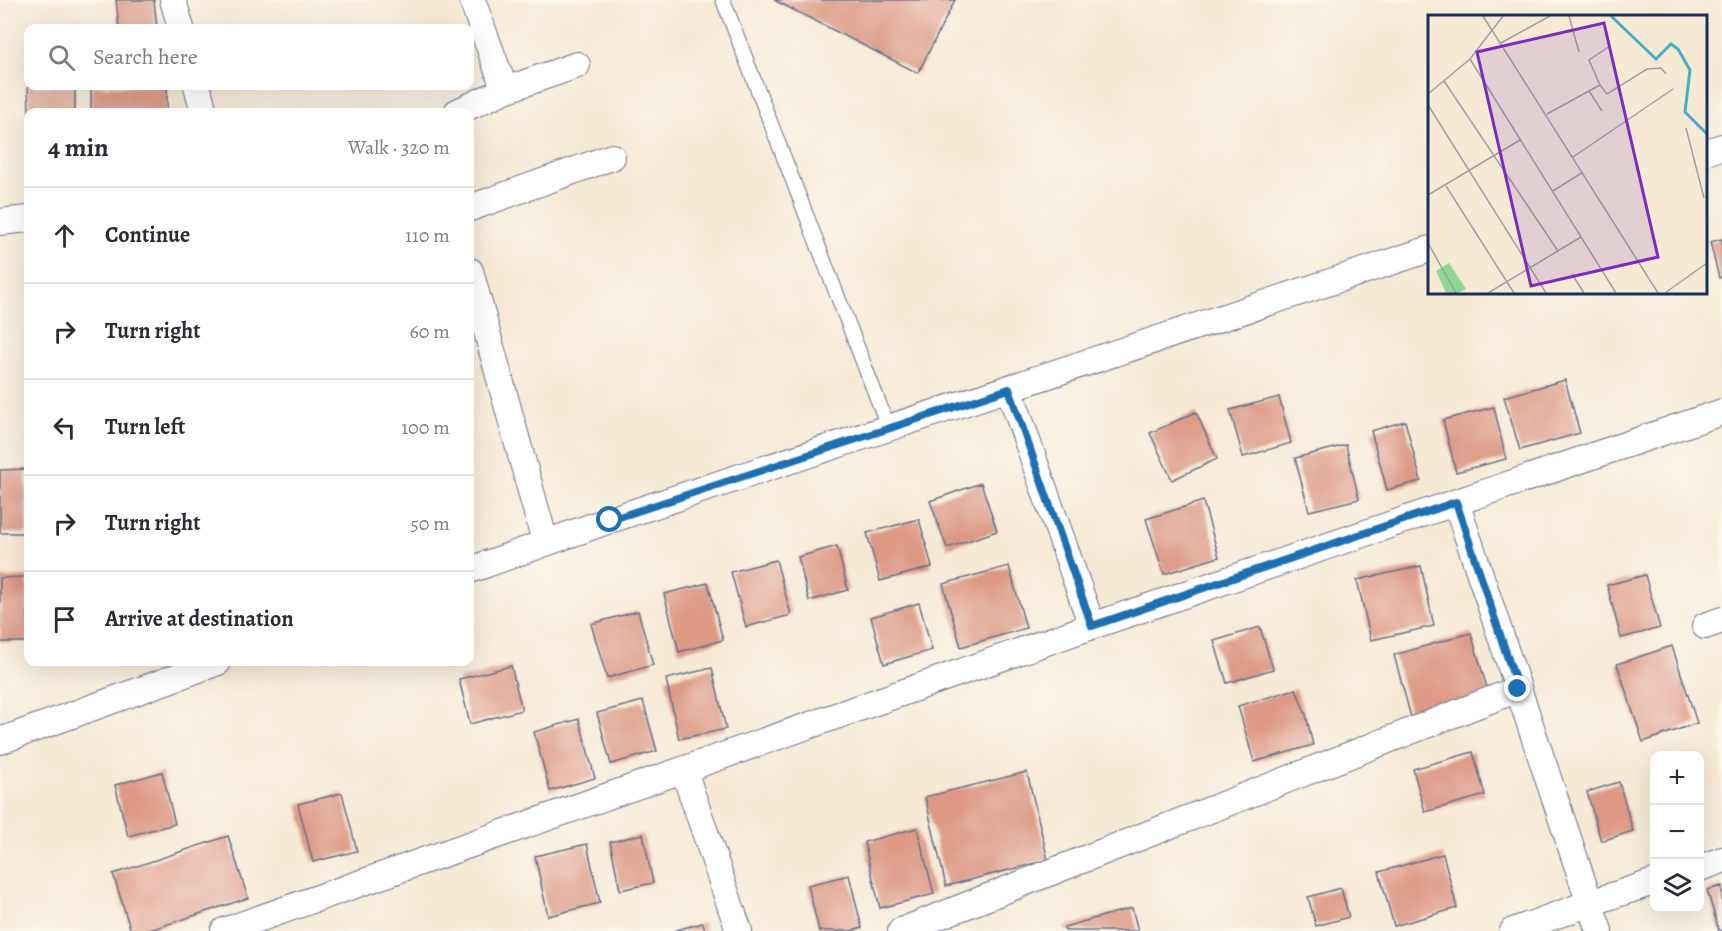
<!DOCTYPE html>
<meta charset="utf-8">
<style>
body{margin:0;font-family:Alegreya,serif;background:#f2f2f3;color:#2b2b33}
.controls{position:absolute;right:18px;bottom:18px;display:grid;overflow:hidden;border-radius:12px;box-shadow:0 6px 24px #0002}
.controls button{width:54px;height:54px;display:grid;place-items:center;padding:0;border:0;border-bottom:2px solid #e1e1e2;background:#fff;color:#2b2b33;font:30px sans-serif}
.stop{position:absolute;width:18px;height:18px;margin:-14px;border:4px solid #1f6fb2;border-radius:50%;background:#fff}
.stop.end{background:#1f6fb2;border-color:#fff;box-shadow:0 2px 6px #0008}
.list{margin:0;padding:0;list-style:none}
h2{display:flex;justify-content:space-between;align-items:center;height:78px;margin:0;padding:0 24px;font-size:26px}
h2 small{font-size:20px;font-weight:400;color:#7c7c81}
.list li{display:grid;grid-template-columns:39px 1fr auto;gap:18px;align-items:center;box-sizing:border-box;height:96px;padding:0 24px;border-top:2px solid #e1e1e2}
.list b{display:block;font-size:22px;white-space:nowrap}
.list em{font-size:20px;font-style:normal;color:#7c7c81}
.icon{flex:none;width:33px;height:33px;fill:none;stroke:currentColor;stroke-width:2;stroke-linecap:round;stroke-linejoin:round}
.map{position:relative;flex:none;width:1722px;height:931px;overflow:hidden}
.search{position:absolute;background:#fff;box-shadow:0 6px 24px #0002;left:24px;top:24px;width:450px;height:66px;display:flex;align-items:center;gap:15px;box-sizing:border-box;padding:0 21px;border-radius:12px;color:#7c7c81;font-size:22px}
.panel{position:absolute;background:#fff;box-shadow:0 6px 24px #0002;left:24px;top:108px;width:450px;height:558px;border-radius:12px}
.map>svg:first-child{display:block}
</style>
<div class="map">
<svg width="1722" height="931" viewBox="0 0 1722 931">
<rect width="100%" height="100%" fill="#fbf7ec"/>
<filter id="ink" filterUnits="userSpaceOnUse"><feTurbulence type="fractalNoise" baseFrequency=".0167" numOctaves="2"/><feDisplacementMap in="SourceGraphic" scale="12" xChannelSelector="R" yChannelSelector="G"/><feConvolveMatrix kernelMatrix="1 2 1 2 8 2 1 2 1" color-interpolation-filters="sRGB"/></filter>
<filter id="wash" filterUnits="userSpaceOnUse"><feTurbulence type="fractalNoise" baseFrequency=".008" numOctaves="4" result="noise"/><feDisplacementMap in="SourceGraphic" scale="24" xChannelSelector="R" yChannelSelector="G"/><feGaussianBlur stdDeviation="1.35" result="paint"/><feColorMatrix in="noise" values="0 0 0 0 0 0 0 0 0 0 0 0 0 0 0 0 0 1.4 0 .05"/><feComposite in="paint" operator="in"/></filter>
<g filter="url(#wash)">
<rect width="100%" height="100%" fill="#f6ead5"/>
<g id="blocks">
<path fill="#dd9986" d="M116 0H154L157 28H119Z
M774 0H955L918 73Z
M28 86H75V112H29Z
M91 86H167V112H91Z
M1722 239V277L1719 278 1710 242Z
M1565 380 1580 433 1520 450 1504 397Z
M1279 397 1291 443 1243 457 1230 410Z
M1494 407 1506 459 1456 472 1443 420Z
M1196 412 1217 459 1172 480 1150 433Z
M1405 421 1421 481 1387 490 1371 431Z
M1346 445 1359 499 1309 511 1295 458Z
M26 469 27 533H0V470Z
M981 483 997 531 947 548 930 501Z
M1203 501 1219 557 1164 574 1146 519Z
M919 519 932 567 880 581 867 533Z
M837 546 848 590 809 601 798 557Z
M776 560 791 615 746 627 731 572Z
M1009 566 1026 628 961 647 943 584Z
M1421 566 1434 626 1371 640 1357 580Z
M1645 575 1660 628 1621 638 1607 585Z
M28 577V642H0V578Z
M708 583 723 640 679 652 664 594Z
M919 603 932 650 884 664 871 617Z
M638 611 653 665 607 678 591 624Z
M1260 627 1273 669 1227 683 1214 641Z
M1471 633 1492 705 1414 728 1394 655Z
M1672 646 1697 723 1643 742 1617 664Z
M511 666 522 710 470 724 459 679Z
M712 668 726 729 679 739 666 679Z
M1296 689 1306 715 1313 745 1254 762 1238 706Z
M643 701 657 751 611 764 597 713Z
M579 719 595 778 550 791 534 732Z
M1473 752 1485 795 1425 812 1413 769Z
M162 772 175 824 128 836 115 785Z
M1027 772 1048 860 946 886 925 797Z
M1619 782 1633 831 1601 841 1587 792Z
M342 793 357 851 313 862 298 804Z
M917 828 934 894 880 908 864 842Z
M643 834 653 883 620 890 610 842Z
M228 836 248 898 147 931H131L113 874Z
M587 844 600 903 548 916 535 856Z
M1443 854 1457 908 1394 926 1379 872Z
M849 875 862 928 851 931H819L808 885Z
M1722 886V931H1719L1707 890Z
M1341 888 1349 917 1316 926 1308 897Z
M1132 908 1138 931H1065L1064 927Z
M703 923 705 931H676V930Z"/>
</g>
</g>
<g filter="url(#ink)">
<use href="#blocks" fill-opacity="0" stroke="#687088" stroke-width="1.5"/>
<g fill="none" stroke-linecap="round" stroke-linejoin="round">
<g stroke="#687088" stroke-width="16">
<path id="service" d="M723 0 889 429"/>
</g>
<g stroke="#687088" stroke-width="28">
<path id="minor" d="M173 0 181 28
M197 86 204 112
M505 90 577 65
M457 112 505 90 472 0
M1706 152 1722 147
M470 208 612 157
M0 222 28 219
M470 271 545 542
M1009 389 1092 626
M1456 502 1599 931
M470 570 610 520 1430 249
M1705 626 1722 620
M0 741 218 662
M684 771 739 931
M1700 868 1722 860
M224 931 1092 626 1722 412
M901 931 1518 689
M1513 931 1590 903 1654 882"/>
</g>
<use href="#service" stroke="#fff" stroke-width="14"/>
<use href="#minor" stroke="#fff" stroke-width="26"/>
</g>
</g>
<g fill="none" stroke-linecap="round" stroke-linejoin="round" filter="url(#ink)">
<path stroke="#1f6fb2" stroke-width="8" d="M610 520 1009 389 1092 626 1456 502 1518 689"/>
</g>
<g transform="translate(1428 15)">
<rect width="279" height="279" fill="#f6ead5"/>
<path d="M21 248 38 274 30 278H18L8 256Z" fill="#8ed894"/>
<path fill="none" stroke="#48adc7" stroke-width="3" d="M183 1 228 44 243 29 250 34 262 55 257 97 279 119"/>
<path fill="none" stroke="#9e9fa5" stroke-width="1.5" d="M55 1 230 278M141 1 151 37M73 28 122 1M42 44 188 278M16 66 130 236M172 70 161 45 182 31M161 76 174 96M0 79 42 44 75 1M0 90 118 278M119 99 172 70 179 79 219 54 233 53 238 59M258 113 276 183M145 142 245 74M18 171 86 278M125 176 155 157M0 180 92 125M0 228 28 278M144 259 156 278M60 278 153 222M237 278 279 248"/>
<path fill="#7b2cbf" fill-opacity="0.15" stroke="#7b2cbf" stroke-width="3" d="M176 8 230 242 103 271 49 37Z"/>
<rect width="279" height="279" fill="none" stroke="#1b2f5e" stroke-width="3"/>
</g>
</svg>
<div class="controls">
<button>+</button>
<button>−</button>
<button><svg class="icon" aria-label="layers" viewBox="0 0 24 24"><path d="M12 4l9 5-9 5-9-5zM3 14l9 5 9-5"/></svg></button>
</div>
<div class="stop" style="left:610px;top:520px"></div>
<div class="stop end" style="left:1518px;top:689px"></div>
<div class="search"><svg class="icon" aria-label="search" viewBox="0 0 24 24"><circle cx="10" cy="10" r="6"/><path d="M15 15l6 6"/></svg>Search here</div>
<section class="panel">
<h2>4 min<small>Walk · 320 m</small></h2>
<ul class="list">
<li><svg class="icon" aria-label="ahead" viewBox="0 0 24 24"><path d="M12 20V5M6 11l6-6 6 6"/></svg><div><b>Continue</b></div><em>110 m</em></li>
<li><svg class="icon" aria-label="right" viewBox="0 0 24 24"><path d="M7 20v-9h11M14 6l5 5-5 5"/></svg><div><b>Turn right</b></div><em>60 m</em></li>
<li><svg class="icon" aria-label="left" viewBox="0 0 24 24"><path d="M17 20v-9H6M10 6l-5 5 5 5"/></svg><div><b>Turn left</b></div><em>100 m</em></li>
<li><svg class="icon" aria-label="right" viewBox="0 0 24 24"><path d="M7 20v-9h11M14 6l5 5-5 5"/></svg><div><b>Turn right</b></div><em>50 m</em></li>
<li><svg class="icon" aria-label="arrive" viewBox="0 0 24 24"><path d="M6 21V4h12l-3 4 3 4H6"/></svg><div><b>Arrive at destination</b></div></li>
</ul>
</section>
</div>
